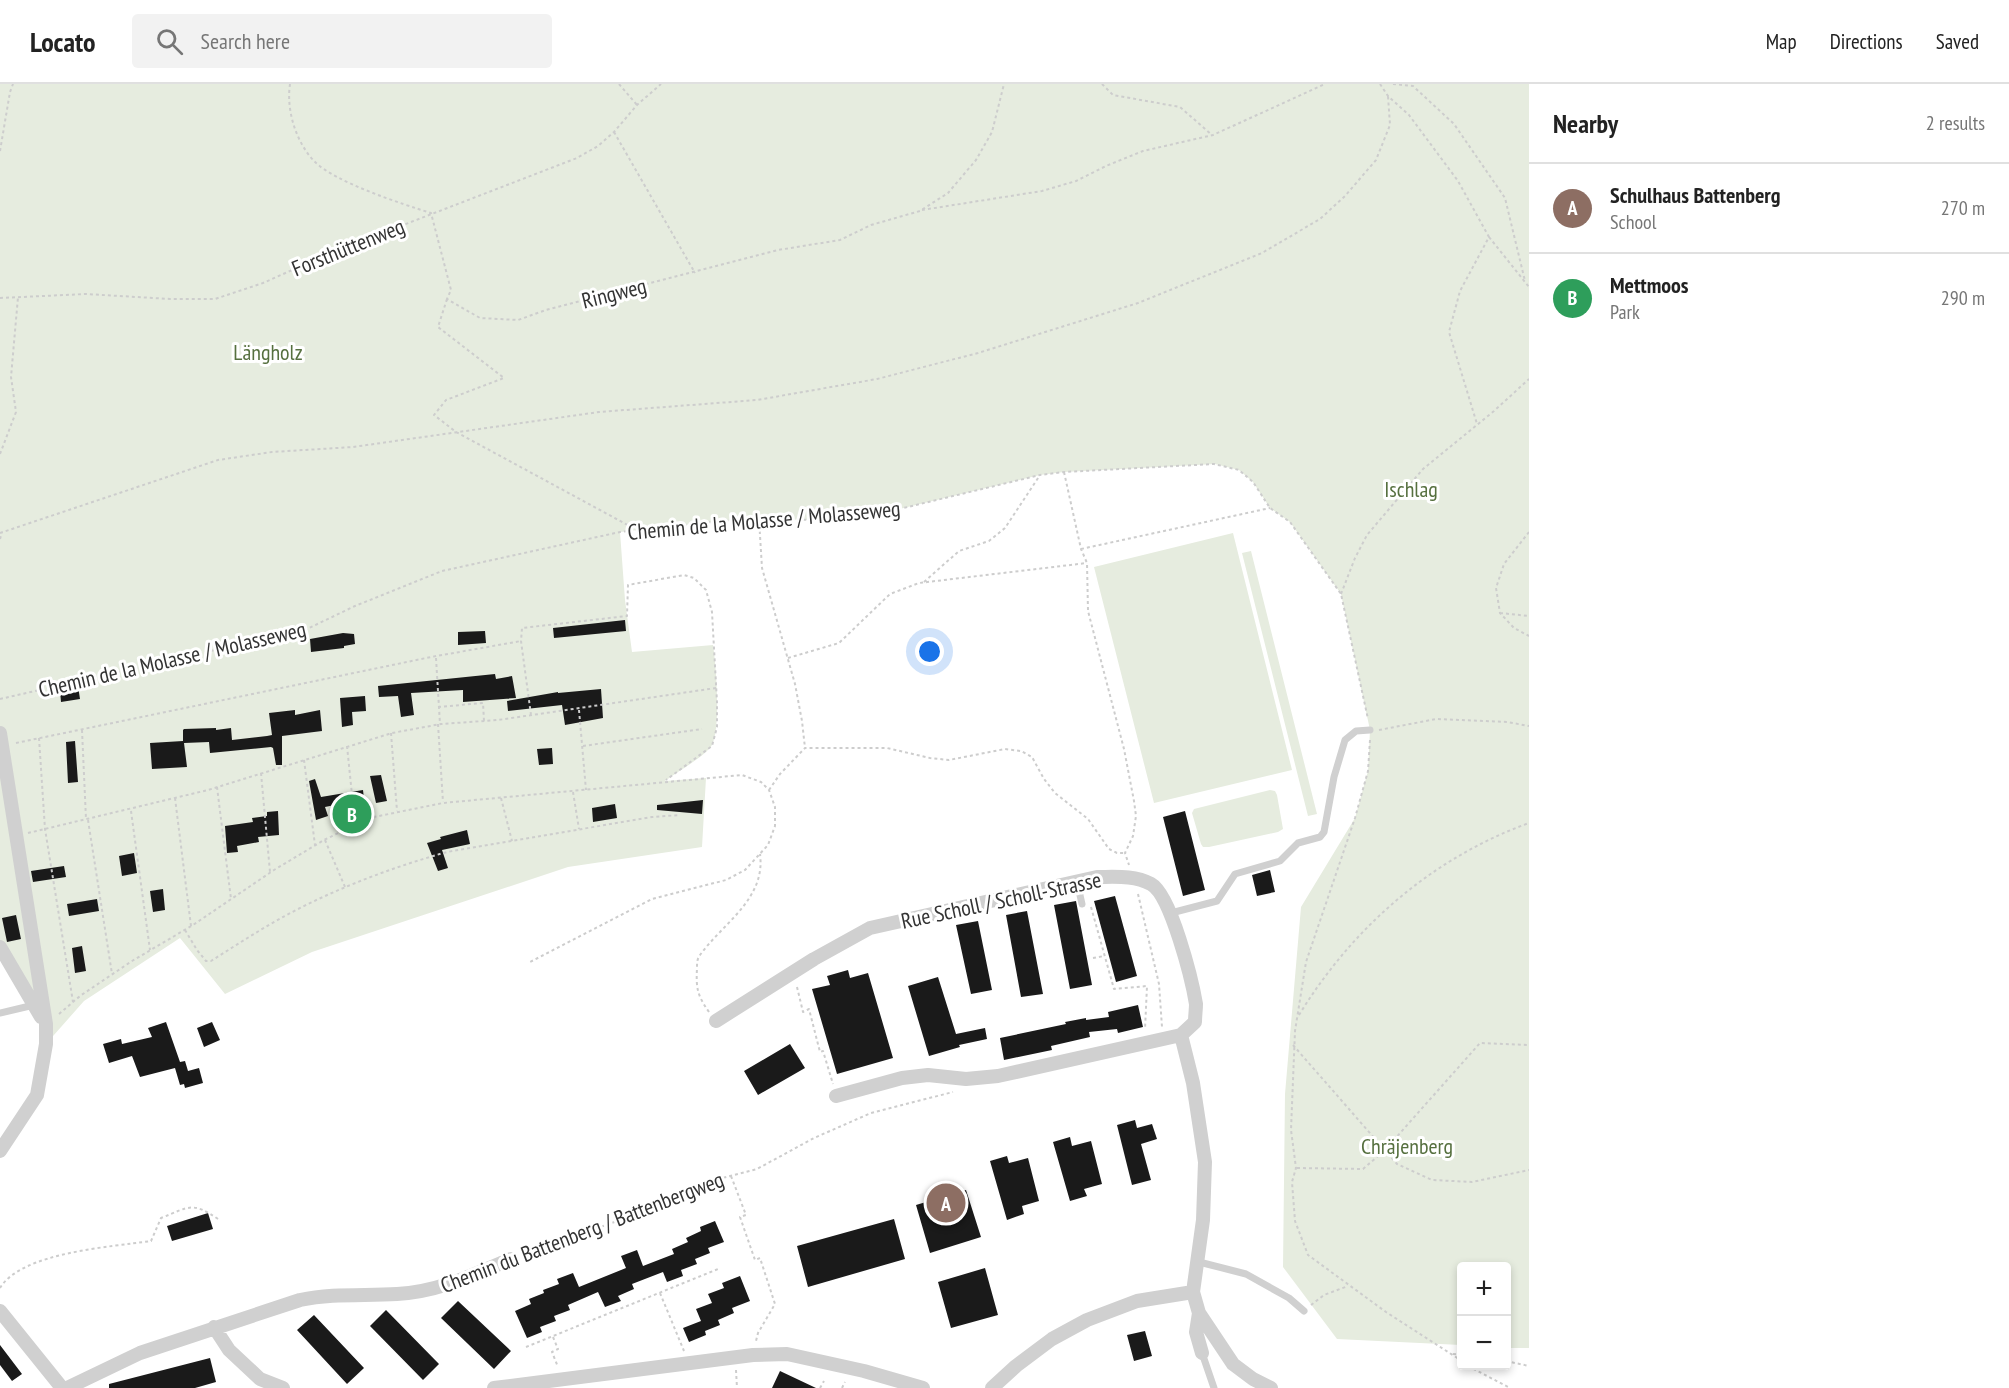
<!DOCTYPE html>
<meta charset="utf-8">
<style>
body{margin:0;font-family:"PT Sans Narrow",sans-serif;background:#f2f2f2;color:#222}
.controls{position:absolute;right:18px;bottom:18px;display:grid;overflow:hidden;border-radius:6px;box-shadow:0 3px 9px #0003}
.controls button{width:54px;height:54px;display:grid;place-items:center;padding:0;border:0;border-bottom:2px solid #e0e0e0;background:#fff;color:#222;font:30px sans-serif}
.you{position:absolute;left:930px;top:568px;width:21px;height:21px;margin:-15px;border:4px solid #fff;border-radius:50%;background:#1a73e8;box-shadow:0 0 0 9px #1a73e833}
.badge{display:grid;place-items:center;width:39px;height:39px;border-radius:50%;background:#1a73e8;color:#fff;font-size:20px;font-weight:700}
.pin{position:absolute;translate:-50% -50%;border:3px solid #fff;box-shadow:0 2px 6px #0006}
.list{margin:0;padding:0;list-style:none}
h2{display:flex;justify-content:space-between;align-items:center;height:78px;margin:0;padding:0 24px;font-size:26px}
h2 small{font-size:20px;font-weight:400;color:#767676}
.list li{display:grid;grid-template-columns:39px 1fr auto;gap:18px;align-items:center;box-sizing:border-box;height:90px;padding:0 24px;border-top:2px solid #e0e0e0}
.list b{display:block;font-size:22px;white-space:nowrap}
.list p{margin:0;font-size:20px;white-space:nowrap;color:#767676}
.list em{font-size:20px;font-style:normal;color:#767676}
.icon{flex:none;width:33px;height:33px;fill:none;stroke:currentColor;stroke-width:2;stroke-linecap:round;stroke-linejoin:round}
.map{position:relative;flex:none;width:1529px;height:1304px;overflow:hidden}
header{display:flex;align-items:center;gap:36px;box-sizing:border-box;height:84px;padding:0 30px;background:#fff;border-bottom:2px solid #e0e0e0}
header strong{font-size:28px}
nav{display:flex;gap:33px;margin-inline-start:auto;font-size:21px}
.search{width:420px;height:54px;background:#f2f2f2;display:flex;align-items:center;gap:15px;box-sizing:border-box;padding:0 21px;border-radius:6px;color:#767676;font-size:22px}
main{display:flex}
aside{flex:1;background:#fff}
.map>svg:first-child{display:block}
</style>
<header>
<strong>Locato</strong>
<div class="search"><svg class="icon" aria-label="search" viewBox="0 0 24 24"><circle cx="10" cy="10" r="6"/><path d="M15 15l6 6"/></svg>Search here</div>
<nav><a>Map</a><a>Directions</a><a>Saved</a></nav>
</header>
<main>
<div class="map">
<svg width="1529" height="1304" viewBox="0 0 1529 1304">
<rect width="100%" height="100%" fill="#fff"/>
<path fill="#e6ecdf" d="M0 0H1529V1264H1507L1506 1182H1462L1461 1261 1337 1255 1283 1183 1285 1010 1301 823 1355 734 1368 687 1370 646 1341 510 1290 438 1270 424 1253 398 1239 386 1215 380 1064 388 1040 391 887 428 816 436 759 435 721 437 620 448 625 516 632 568 713 561C716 580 722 651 710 664 699 676 678 687 665 697L706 694 702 763 568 783 312 868 225 910 180 854 84 917 46 960V940L0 876Z
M1233 449 1292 686 1154 719 1094 483Z
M1251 467 1317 730 1308 732 1242 469Z
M1270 706 1275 707 1277 711 1283 745 1278 748 1209 763H1203L1201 760 1192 729 1194 725Z"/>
<path fill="#1a1a1a" d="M625 536 626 547 554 554 553 544Z
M485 547 486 559 458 561V548Z
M343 549 354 550 355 560 344 562V564L311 568 310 555Z
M495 590 496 595 512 592 516 614 463 618V606L411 609 414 631 401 633 398 612 379 613 378 602Z
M78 602 80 615 61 618 60 607 68 606V603Z
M601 605 603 634 565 641 562 621 508 627 507 617 558 608V609Z
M365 612 366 627 352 628 353 641 342 643 340 614Z
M295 626V631L320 626 322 647 282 652V681H276L273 664 271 663 210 669 209 658 184 659 187 683 152 685 150 659 183 657V646L184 645 216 644V646L231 644 232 656 267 652 272 651 269 629Z
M75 657 78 698 68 699 66 658Z
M552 664 553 680 539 681 537 665Z
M381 691 387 717 376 719 370 692Z
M315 695 321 713 363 706 364 715 325 723 328 732 316 736 309 697Z
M703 716 702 730 657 726V721Z
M615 720 617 734 593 738 592 724Z
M278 727 279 751 258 753 259 758 237 762 238 768 227 769 225 742 253 738 252 734 267 732V728Z
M1185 727 1205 806 1183 812 1163 733Z
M467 746 470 760 442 766 448 784 438 787 427 759 441 755 440 753Z
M134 769 137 789 122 792 119 772Z
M64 782 66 793 33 798 31 787Z
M1270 786 1275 808 1257 812 1252 791Z
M163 805 165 826 153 828 150 807Z
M1115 812 1137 892 1116 898 1094 817Z
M97 815 99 827 69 832 67 820Z
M1076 817 1092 901 1070 905 1054 821Z
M1027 827 1043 910 1021 913 1006 831Z
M16 831 21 855 7 858 2 834Z
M978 837 992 906 971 910 956 841Z
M82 862 86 887 75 889 72 864Z
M848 886 850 894 868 889 893 974 837 990 812 905 830 901 827 892Z
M938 893 956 950 985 944 987 955 959 961 960 963 929 972 908 902Z
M1138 921 1143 943 1118 949 1117 945 1089 948 1090 953 1051 962 1052 966 1004 976 1000 954 1066 940 1065 938 1086 934V936L1109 933 1108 928Z
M166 938 180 978 185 977 188 987 199 984 203 999 185 1004 184 1000 180 1001 175 984 140 993 132 972 109 979 103 960 121 955 122 960 152 953 148 944Z
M212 938 220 956 204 963 197 944Z
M790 960 805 984 758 1011 744 987Z
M1135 1036 1137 1044 1152 1040 1157 1055 1141 1060 1151 1096 1132 1101 1117 1041Z
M1070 1053 1072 1062 1091 1057 1102 1100 1084 1105 1087 1112 1070 1117 1053 1058Z
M1007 1072 1009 1079 1028 1074 1039 1117 1022 1122 1024 1130 1007 1136 990 1077Z
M966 1106 981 1153 930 1169 916 1121Z
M208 1129 213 1145 172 1157 167 1142Z
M894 1135 905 1175 808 1203 797 1162Z
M715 1137 724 1158 708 1164 710 1169 695 1175 697 1180 681 1186 683 1192 667 1198 663 1188 632 1200 634 1205 618 1212 621 1217 605 1223 598 1208 568 1221 570 1226 554 1232 556 1237 540 1243 542 1248 527 1254 515 1227 531 1220 529 1215 544 1209 543 1206 559 1200 557 1195 573 1189 579 1203 626 1184 621 1172 637 1166 643 1182 674 1170 672 1165 688 1158 686 1154 701 1147 700 1143Z
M985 1184 998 1231 951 1244 938 1198Z
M740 1192 750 1217 732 1224 734 1229 718 1236 720 1241 705 1247 706 1251 689 1258 683 1244 701 1237 696 1225 712 1219 708 1210 724 1204 722 1199Z
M458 1217 511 1267 494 1285 441 1234Z
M386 1226 439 1280 423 1296 370 1242Z
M314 1231 364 1284 347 1300 297 1246Z
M1145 1247 1152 1272 1134 1277 1127 1251Z
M0 1261 22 1290 12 1297 0 1281Z
M210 1274 216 1298 195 1304H109V1300Z
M780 1287 816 1304H772Z"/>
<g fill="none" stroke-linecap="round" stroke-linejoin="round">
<path stroke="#cdcdcd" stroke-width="2" stroke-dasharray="3 3" stroke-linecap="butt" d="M290 0C286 26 296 58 314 77 334 98 402 120 431 129L451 206 447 215 480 234 518 236 546 226 778 166 840 156 871 141 920 127 948 109 976 76 992 48 1004 0
M619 0 637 21
M1102 0 1113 11 1180 23 1212 51
M1380 0 1388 12 1409 31 1458 97 1489 153 1460 207 1449 248 1477 340
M1393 0 1413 2 1454 40 1505 114 1525 197
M614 48 695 189
M0 67 10 8 13 0
M922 126 1042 107 1076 97 1106 82 1143 67 1213 51 1325 0
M1489 153 1529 203
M0 214 86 210 170 215H215L263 199 328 170 577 74 598 62 614 48 637 21 661 0
M447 215 438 243 504 294 446 316 434 331 456 348 635 445
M0 370 16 328 11 293 18 213
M1064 388 1081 465 1087 479 1088 527 1124 665 1134 717 1136 732 1133 752 1125 769 1129 781
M759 435 762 484 795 600 802 637 805 664
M1529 448 1504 480 1496 504 1500 529 1514 544 1529 552
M0 449 218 376 272 368 353 363 599 328 757 316 877 295 978 269 1138 219 1262 169 1320 135 1345 112 1376 76 1390 41 1388 12
M0 455 2 448
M1081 465 1270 424
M924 498 959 467 989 457 1005 444 1040 391
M1341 510 1355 474 1367 451 1423 385 1494 327 1529 295
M1500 529 1529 532
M436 574 440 640
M788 574 839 559 890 510 919 499 1087 479
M0 615 307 545 355 522 442 487 620 448 721 437 759 435 816 436 887 428 1040 391 1064 388 1214 380 1239 386 1253 398 1270 424 1290 438 1341 510 1368 635
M438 623 483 619 484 637
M579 626 586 706
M531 631 521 557 522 544 627 532 628 501 684 491 694 494 706 506 712 528 717 618V643L712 662 666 696
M438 640 443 718
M82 646 86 735
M1379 646 1436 635 1507 638 1529 642
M391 649 397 727
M39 654 45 745 73 918
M1370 656 1368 687 1355 734 1306 878 1295 947 1291 1046 1296 1084 1292 1098 1295 1137 1308 1171 1386 1228 1462 1277
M16 659 431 573 521 557
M347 662 355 740
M583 662 702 645
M304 676 315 761
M261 689 270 788
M217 703 231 815
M769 706 780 690 805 664H887L930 674 949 676 1005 665 1021 667 1032 673 1044 695 1055 709 1088 735 1109 765 1117 769H1125
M573 708 579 745
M175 714 191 842
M501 714 512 757
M131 727 150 866
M88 736 112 890
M28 749 208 706 392 649 441 640 498 636 716 604
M325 756 345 803
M1138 810 1159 900 1162 943
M1091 823 1114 905 1147 902 1145 945
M185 846 197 866 206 877H211C241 858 270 839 302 823 348 800 397 782 447 768L652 733 680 731
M1093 874 1104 872
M797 903 803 928 809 925 820 968 823 967 833 1000
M709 928C697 911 696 904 697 884 697 879 697 875 700 871 723 839 766 815 760 770
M59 930 80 912 132 877 193 841 274 786 324 756 369 734 443 719 742 691 761 698 769 706 775 723V742L768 761 745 786 726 796 652 815 530 878
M1299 931C1353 843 1432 774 1529 739
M1293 961 1397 1080 1432 1096 1472 1098 1529 1086
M1297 1084 1363 1085 1385 1066 1480 959 1529 961
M731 1092 746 1131 740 1133 755 1176 760 1174 775 1220 758 1249 756 1257
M522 1171 662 1121 711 1097 757 1085 814 1054 871 1029 953 1008
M0 1204C22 1168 111 1163 151 1157L161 1134C189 1123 192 1117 218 1135
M660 1209 684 1267
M1311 1221 1324 1211 1348 1202
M553 1253 558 1265 552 1268 558 1283
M526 1263 718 1185
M1453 1270 1462 1271
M1506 1277 1529 1282
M1468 1282 1510 1304
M736 1286 737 1304
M820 1304 824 1297
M842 1304 845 1298"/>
<path stroke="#d0d0d0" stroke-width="7" d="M1077 798 1082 820
M1171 829 1217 817 1235 790 1280 777 1298 759 1320 753 1324 748 1334 693 1345 656 1356 647 1370 646
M0 929 34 921
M1199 1178 1246 1190 1289 1214 1304 1227
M1202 1269 1214 1304"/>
<path stroke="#d0d0d0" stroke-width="14" d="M0 649 46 940V960L37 1011 0 1067
M0 863 41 933
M716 937 814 875 870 844 1097 793C1115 793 1134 791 1151 800 1171 811 1192 896 1196 920 1196 925 1195 932 1195 938L1181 951 1193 999 1205 1078 1203 1136 1193 1208 1199 1229 1233 1280 1253 1295 1271 1304
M836 1012 902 994 928 991 966 995 998 992 1181 951
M0 1227 62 1304
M1199 1229 1196 1248 1202 1269
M214 1243 229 1266 260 1295 283 1304
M67 1304 140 1269 300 1216C333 1209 364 1212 397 1210 438 1208 473 1191 511 1175
M494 1304 753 1271 787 1270 864 1287 923 1304
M992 1304 1016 1282 1052 1255 1087 1236 1137 1217 1193 1208"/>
</g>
<g text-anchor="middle" stroke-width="6" stroke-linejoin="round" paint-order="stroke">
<g font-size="22" fill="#333" stroke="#fff">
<text transform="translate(348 163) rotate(-22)" y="8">Forsthüttenweg</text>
<text transform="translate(614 209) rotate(-14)" y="8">Ringweg</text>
<text transform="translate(764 436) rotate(-5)" y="8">Chemin de la Molasse / Molasseweg</text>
<text transform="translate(172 575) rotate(-13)" y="8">Chemin de la Molasse / Molasseweg</text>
<text transform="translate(1001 816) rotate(-12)" y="8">Rue Scholl / Scholl-Strasse</text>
<text transform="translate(582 1148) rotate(-21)" y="8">Chemin du Battenberg / Battenbergweg</text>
</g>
<g font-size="22" fill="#56703f" stroke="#fff">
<text x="268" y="276">Längholz</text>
<text x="1411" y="413">Ischlag</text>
<text x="1407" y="1070">Chräjenberg</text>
</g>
</g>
</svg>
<div class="controls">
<button>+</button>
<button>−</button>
</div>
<div class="you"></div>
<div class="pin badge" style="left:946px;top:1119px;background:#8d6e63">A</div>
<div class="pin badge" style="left:352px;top:730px;background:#2e9e5b">B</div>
</div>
<aside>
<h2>Nearby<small>2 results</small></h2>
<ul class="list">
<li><span class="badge" style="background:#8d6e63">A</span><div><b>Schulhaus Battenberg</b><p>School</p></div><em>270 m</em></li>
<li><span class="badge" style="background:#2e9e5b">B</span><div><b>Mettmoos</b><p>Park</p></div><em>290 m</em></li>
</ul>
</aside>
</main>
